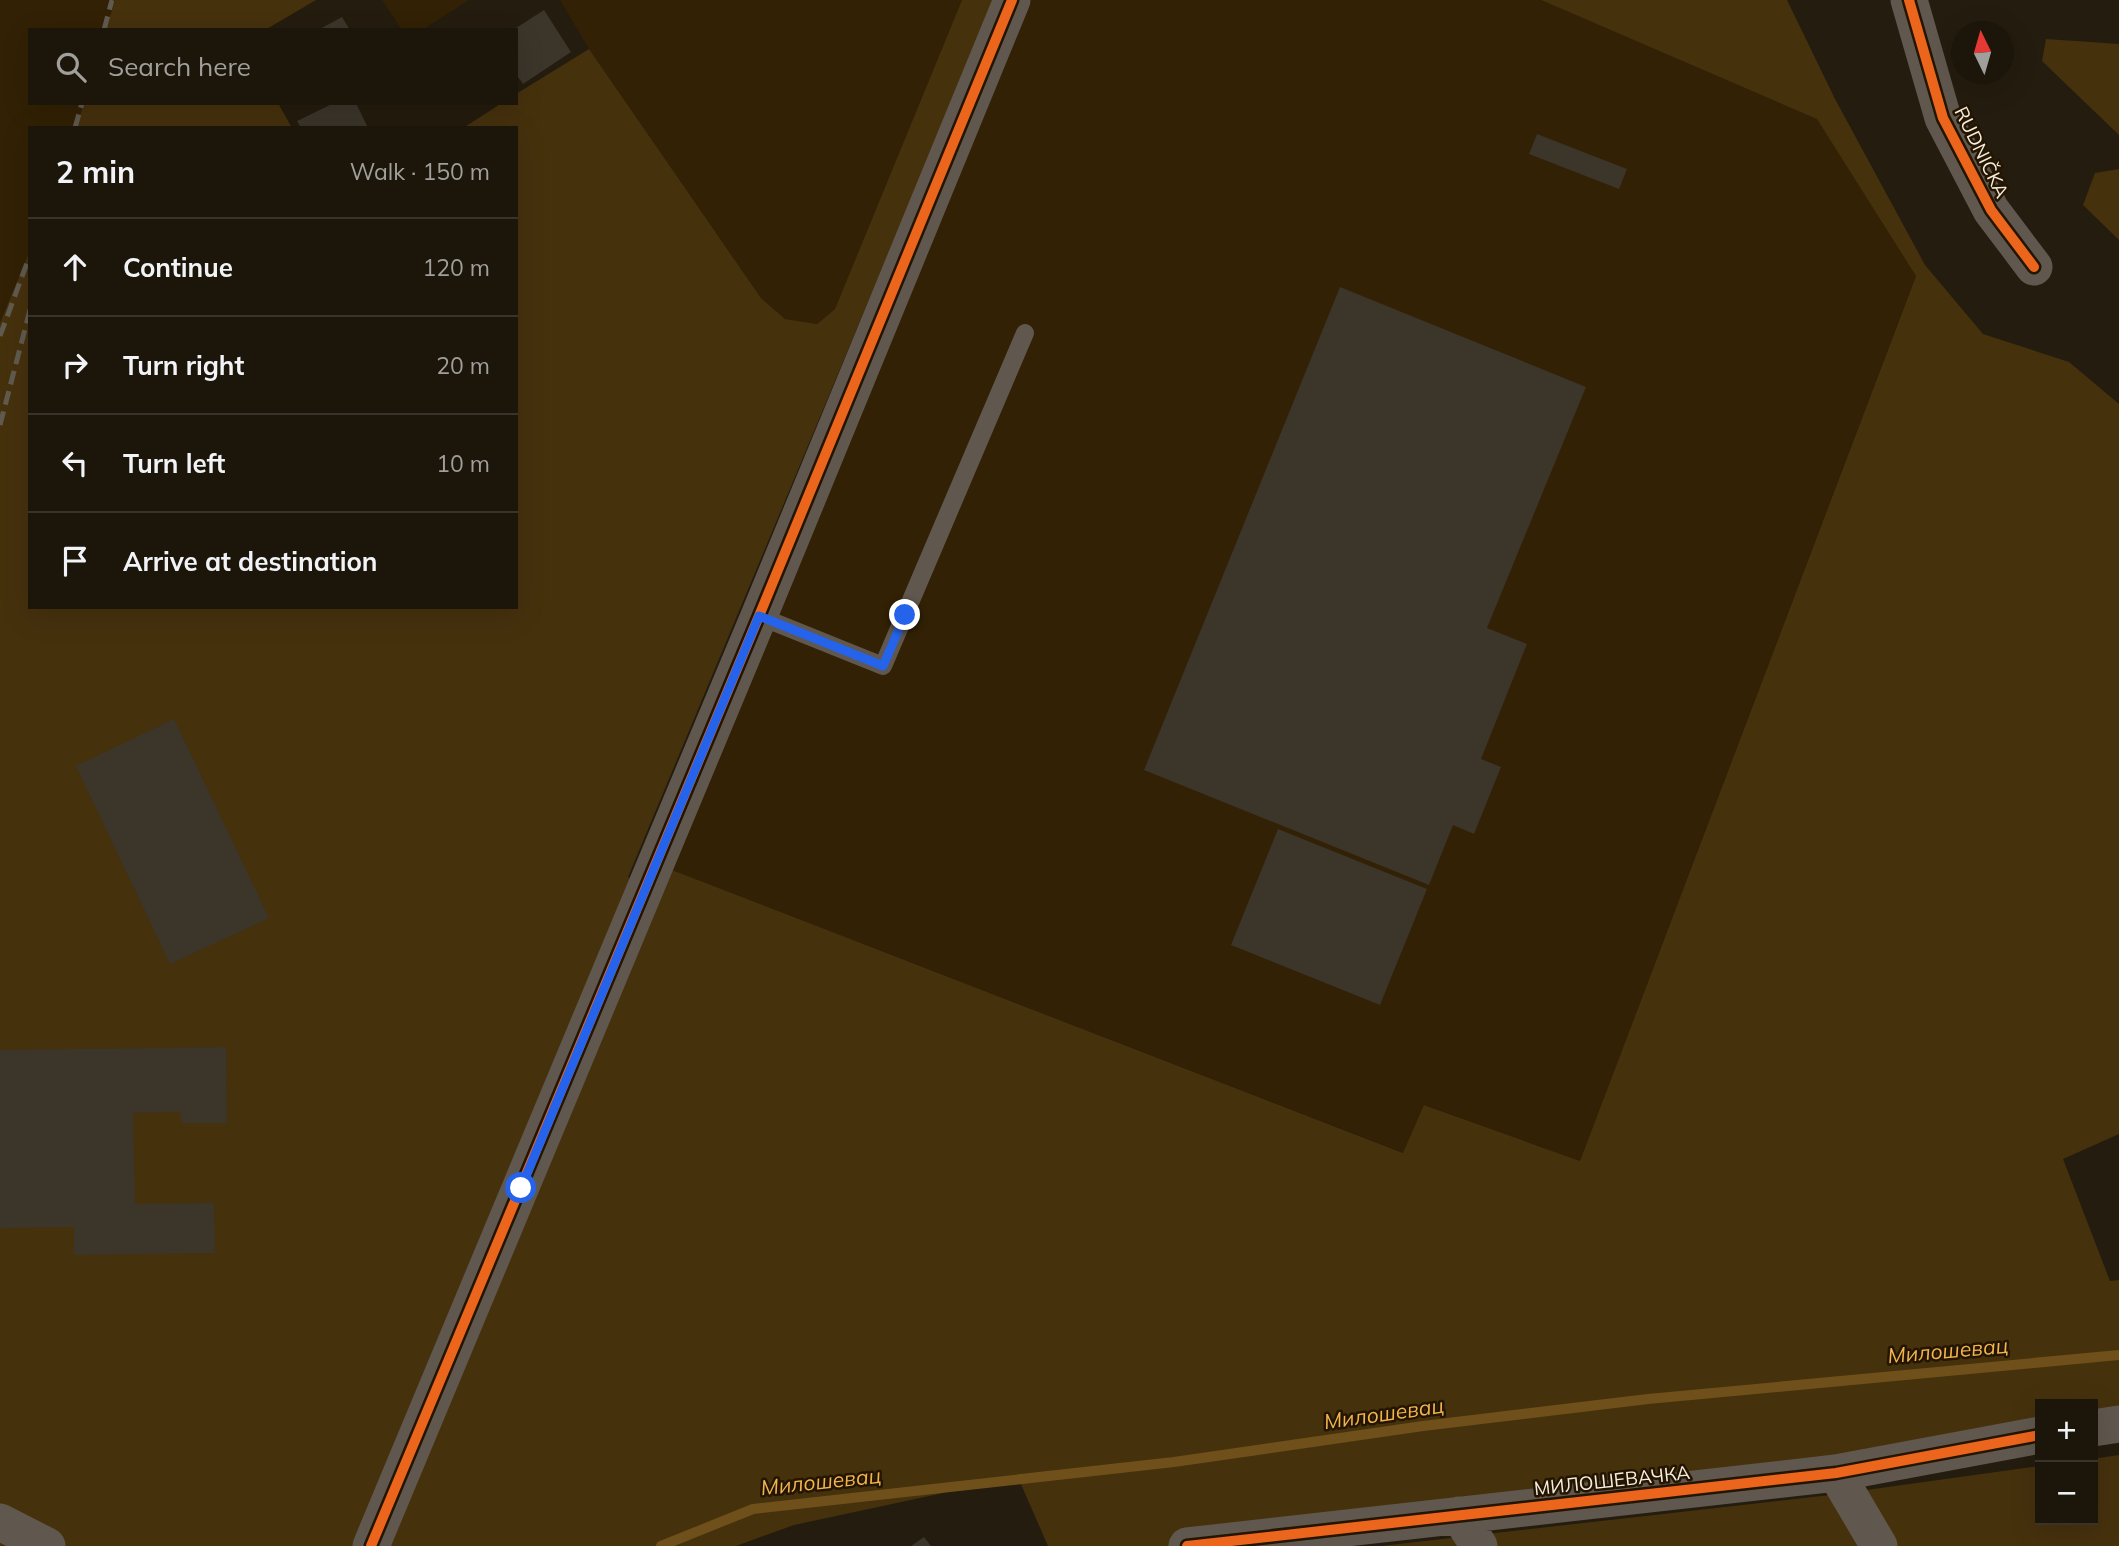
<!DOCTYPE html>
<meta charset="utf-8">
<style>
body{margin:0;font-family:Mulish,sans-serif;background:#282218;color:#f1f3f6}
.controls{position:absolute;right:21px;bottom:21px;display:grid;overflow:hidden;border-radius:0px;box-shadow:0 7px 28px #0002}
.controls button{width:63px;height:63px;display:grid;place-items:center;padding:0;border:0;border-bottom:2px solid #39342b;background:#1b150a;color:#f1f3f6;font:35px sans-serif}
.compass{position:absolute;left:1951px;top:21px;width:63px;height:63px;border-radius:50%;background:#1b150a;box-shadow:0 7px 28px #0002;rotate:355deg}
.stop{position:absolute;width:21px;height:21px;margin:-16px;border:5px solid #2563eb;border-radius:50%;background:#fff}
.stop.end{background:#2563eb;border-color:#fff;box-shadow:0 2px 7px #0008}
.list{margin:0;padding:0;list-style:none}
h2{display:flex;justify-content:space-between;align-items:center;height:91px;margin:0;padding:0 28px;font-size:30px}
h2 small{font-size:23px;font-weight:400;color:#a09f9c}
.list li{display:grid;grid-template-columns:46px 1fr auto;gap:21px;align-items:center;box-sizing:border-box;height:98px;padding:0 28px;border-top:2px solid #39342b}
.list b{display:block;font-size:26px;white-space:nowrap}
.list em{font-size:23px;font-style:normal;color:#a09f9c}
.icon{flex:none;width:38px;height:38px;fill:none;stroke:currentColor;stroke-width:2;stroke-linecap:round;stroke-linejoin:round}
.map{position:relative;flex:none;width:2119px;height:1546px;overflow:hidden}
.search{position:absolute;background:#1b150a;box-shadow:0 7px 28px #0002;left:28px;top:28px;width:490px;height:77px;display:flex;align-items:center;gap:18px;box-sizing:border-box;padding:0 24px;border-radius:0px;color:#a09f9c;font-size:26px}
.panel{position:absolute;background:#1b150a;box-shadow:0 7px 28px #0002;left:28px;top:126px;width:490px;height:483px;border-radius:0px}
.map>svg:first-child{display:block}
</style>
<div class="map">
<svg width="2119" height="1546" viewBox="0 0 2119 1546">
<rect width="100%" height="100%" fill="#241c0e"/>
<path fill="#322104" d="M0 0H115L106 30H30V103H84L76 128H30V250L0 323Z
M382 0H469L422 30H402Z
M560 0H962L835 309 817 324 785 319 761 298 589 49Z
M1031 0H1541L1818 119 1916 275 1580 1161 1425 1105 1404 1153 672 870Z"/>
<path fill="#46310d" d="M115 0H316L265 30H106Z
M962 0H994L628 877 661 895 672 870 1403 1153 1424 1105 1580 1161 1916 276 1817 119 1541 0H1787L1835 99 1925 265 1983 334 2069 362 2119 404V1134L2063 1159 2110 1281 2119 1280V1426L2093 1430V1404H2040V1438L1223 1546H1048L1020 1482 962 1489 794 1525 736 1546H0V323L30 250V607H516V128H463L502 103H516V94L589 49 761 298 785 319 817 324 835 309Z
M2046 39 2119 44V135L2042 61Z
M84 103H278L292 128H76Z
M2119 169V240L2083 205 2095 173Z
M2119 1455V1546H1381L1830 1495 2040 1466V1520H2093V1459Z"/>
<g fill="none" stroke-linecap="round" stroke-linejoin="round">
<path stroke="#6f501a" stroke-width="10" d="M661 1546 753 1509 1174 1462 1423 1426 1648 1399 2119 1355"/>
</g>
<path fill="#3b352a" d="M544 10 571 52 523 84 516 74V28Z
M342 17 350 30H318Z
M334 103H356L368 128H301L297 121Z
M1537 134 1627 169 1619 189 1529 154Z
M1340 287 1586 387 1487 628 1527 644 1481 759 1501 767 1474 834 1453 825 1429 885 1144 770Z
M174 719 269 918 170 964 76 766Z
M1278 829 1427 889 1380 1005 1231 945Z
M226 1047 227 1123H181V1112L133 1113 135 1204 214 1203 215 1253 74 1255V1227L0 1228V1050Z
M924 1537 931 1546H911Z"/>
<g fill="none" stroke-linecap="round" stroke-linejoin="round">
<path stroke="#60584e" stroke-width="18" d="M759 616 883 666 1025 333"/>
<path stroke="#60584e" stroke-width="37" d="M1909 0 1943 118 1991 210 2034 267
M2093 1428 2119 1424
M1836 1473 1879 1546
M1459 1515 1479 1546
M0 1522 47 1546
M371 1546 759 616 1012 0
M1187 1546 1836 1473 2040 1435"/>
<path stroke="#605a4f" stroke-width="5" stroke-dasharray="14 7" stroke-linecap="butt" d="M104 30 112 0
M75 128 82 103
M0 336 27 263
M0 425 30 310"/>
<g stroke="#231500" stroke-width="15">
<path id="cycleway" d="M1909 0 1943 118 1991 210 2034 267
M371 1546 759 616 1012 0
M1187 1546 1836 1473 2040 1435"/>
</g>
<use href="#cycleway" stroke="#eb651d" stroke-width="10"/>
</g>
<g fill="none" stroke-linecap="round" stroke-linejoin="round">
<path stroke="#2563eb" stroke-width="9" d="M521 1188 759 616 883 666 905 615"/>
</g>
<g text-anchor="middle" stroke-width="5" stroke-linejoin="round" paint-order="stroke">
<g font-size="19" fill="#f7edde" stroke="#231500">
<text transform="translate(1982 152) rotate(64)" y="7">RUDNIČKA</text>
<text transform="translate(1612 1480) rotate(-6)" y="7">МИЛОШЕВАЧКА</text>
</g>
<g font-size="21" font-style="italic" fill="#f1b44e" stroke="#231500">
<text transform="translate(1948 1351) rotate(-5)" y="7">Милошевац</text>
<text transform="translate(1384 1414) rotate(-8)" y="7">Милошевац</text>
<text transform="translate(821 1482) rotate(-6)" y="7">Милошевац</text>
</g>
</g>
</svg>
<div class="controls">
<button>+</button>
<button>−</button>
</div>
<svg class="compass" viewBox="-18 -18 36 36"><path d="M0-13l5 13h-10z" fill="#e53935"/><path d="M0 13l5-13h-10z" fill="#a09f9c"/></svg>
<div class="stop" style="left:521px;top:1188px"></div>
<div class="stop end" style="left:905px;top:615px"></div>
<div class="search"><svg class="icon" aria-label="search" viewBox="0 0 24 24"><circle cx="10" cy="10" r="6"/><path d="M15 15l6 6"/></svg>Search here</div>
<section class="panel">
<h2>2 min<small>Walk · 150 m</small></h2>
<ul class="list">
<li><svg class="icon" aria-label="ahead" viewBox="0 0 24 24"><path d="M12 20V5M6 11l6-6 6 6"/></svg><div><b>Continue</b></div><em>120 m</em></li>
<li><svg class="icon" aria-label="right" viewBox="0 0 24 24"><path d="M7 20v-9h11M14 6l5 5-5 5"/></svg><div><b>Turn right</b></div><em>20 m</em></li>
<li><svg class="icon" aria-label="left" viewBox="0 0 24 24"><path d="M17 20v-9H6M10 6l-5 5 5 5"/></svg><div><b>Turn left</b></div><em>10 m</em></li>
<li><svg class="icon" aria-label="arrive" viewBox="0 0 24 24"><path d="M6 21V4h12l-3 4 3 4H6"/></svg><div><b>Arrive at destination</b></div></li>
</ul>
</section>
</div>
